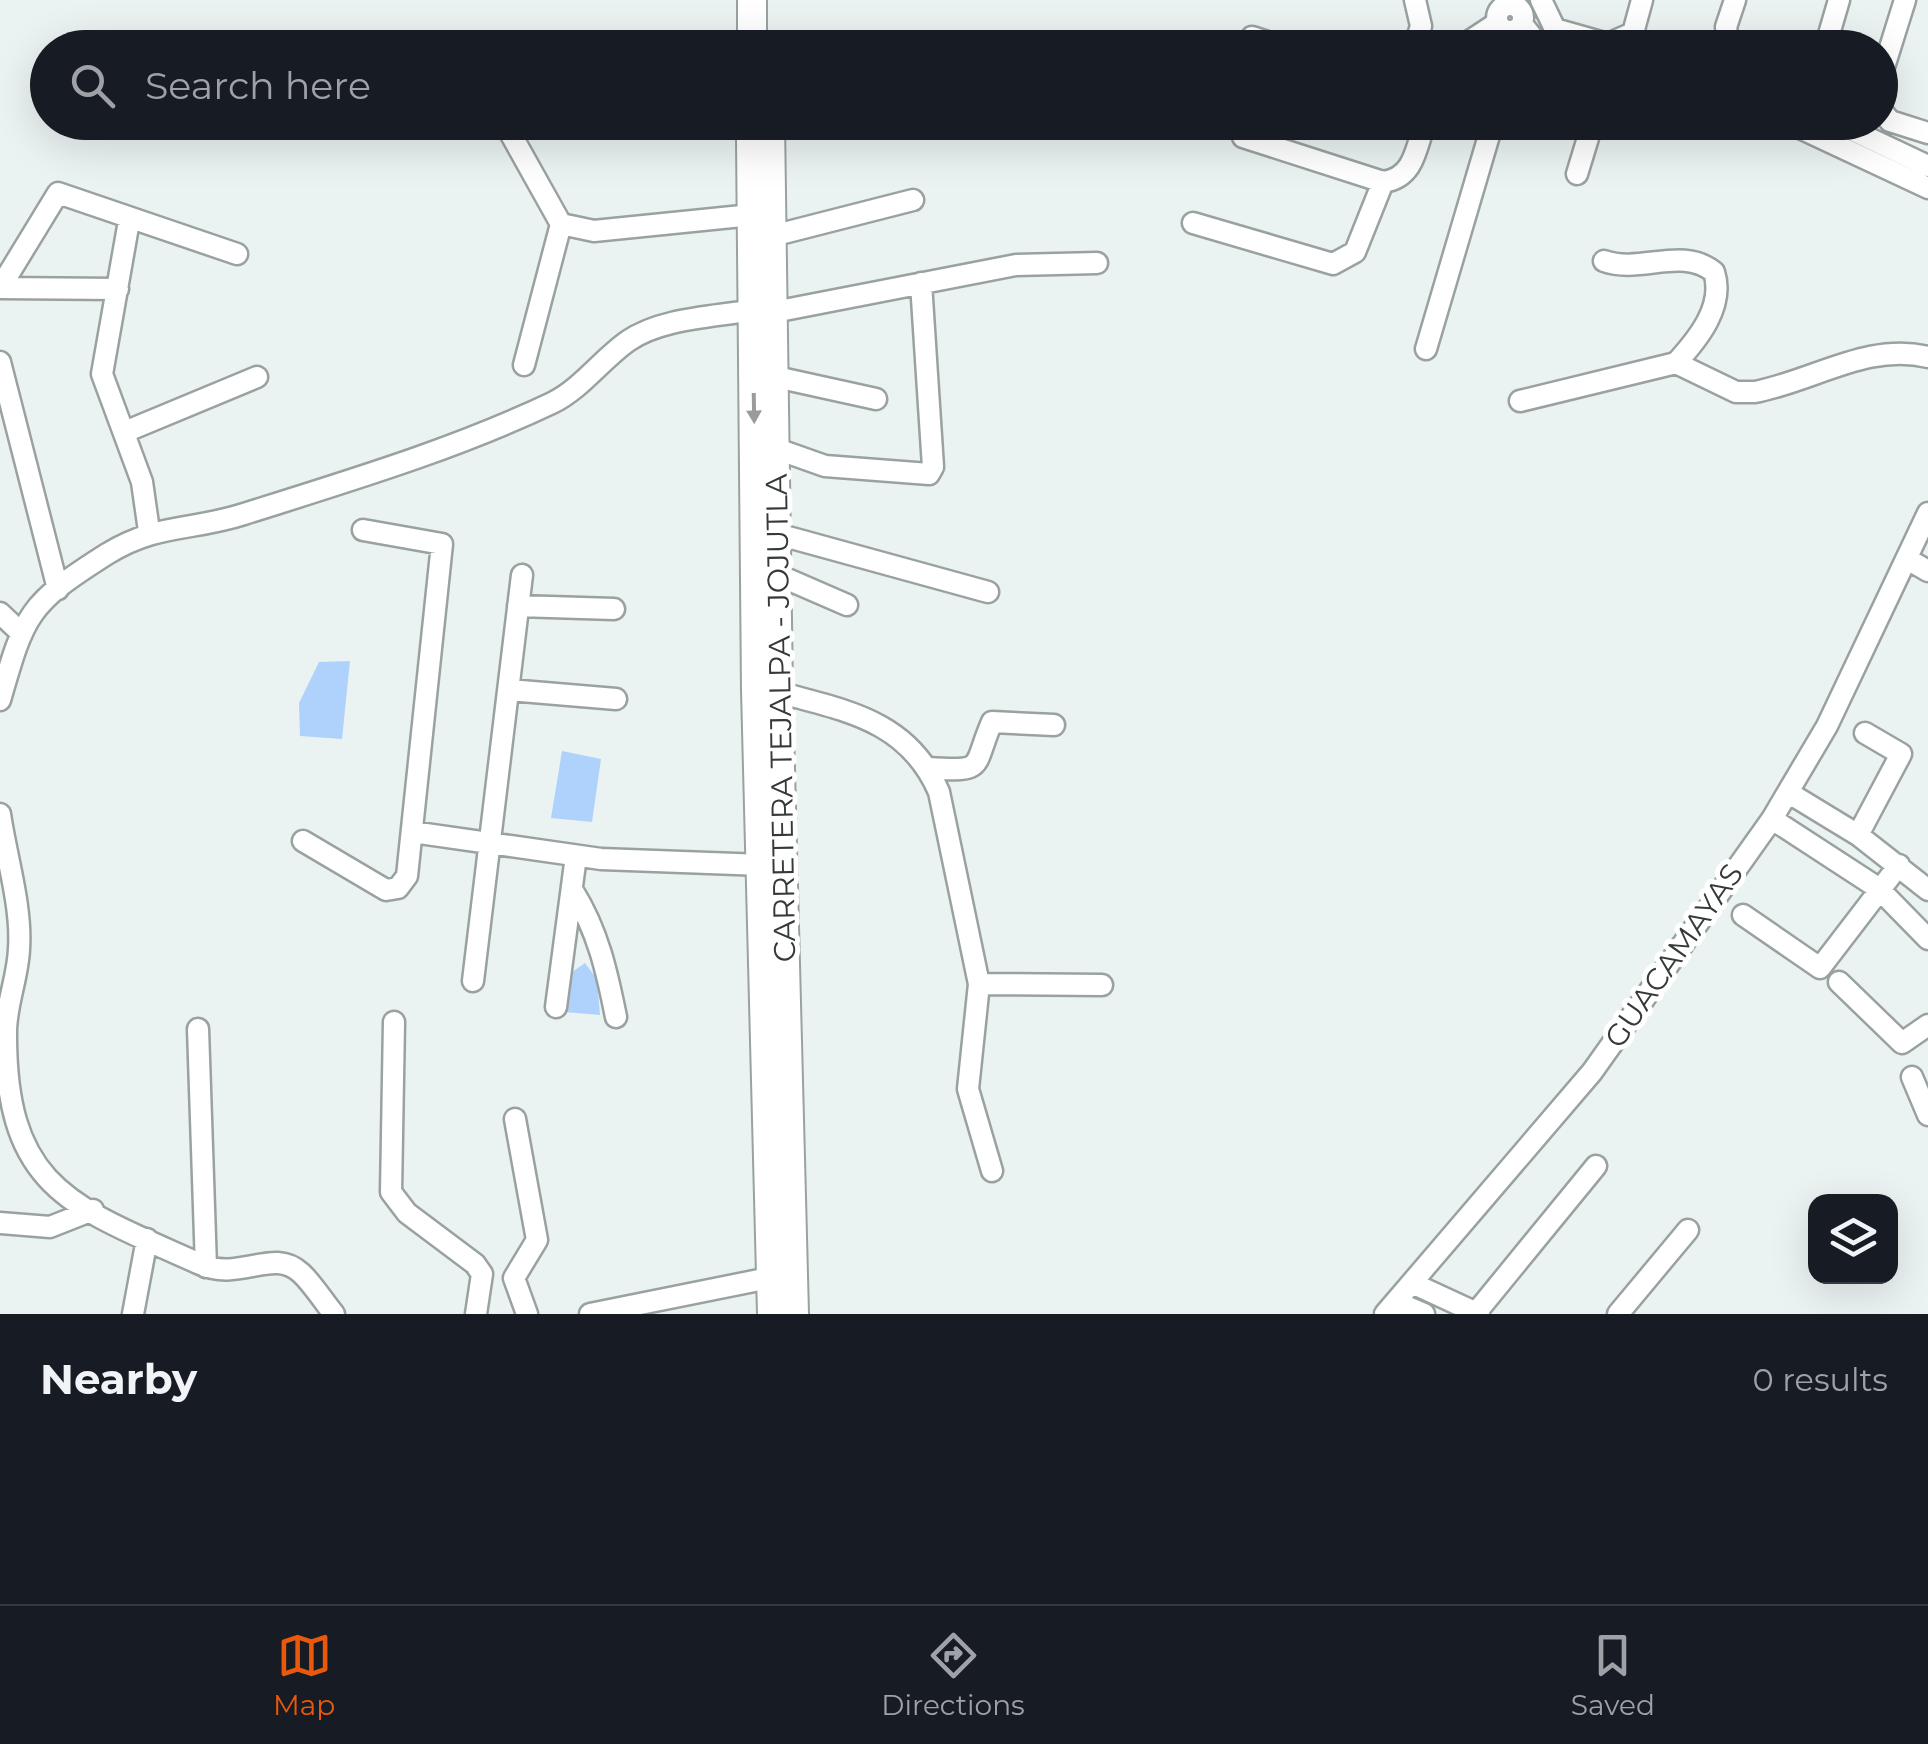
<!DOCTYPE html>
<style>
body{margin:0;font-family:Montserrat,sans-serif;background:#242831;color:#f1f3f6}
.controls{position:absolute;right:30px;bottom:30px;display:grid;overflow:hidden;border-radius:20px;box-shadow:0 10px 40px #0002}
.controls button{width:90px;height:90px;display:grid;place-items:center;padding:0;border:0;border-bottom:2px solid #363941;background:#171b24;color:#f1f3f6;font:50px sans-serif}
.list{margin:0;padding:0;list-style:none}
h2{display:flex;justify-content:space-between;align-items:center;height:130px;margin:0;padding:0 40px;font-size:42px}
h2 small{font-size:32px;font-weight:400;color:#9ea1a6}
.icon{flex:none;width:55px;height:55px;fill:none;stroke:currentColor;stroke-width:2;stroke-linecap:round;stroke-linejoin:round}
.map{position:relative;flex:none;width:1928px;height:1314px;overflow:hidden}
.search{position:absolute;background:#171b24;box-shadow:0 10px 40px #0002;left:30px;right:30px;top:30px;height:110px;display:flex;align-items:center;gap:25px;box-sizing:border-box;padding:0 35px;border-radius:55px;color:#9ea1a6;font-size:38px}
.sheet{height:290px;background:#171b24}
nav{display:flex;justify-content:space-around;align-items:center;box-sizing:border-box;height:140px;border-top:2px solid #363941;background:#171b24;font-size:28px;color:#9ea1a6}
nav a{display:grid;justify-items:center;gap:5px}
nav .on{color:#ea580c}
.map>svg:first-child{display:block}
</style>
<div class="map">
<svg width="1928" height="1314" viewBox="0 0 1928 1314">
<rect width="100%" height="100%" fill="#eaf3f2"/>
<path fill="#afd2fd" d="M350 661 342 739 300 736 299 703 319 662Z
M562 751 601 759 592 822 551 818Z
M585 963 597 979 600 1015 564 1012 568 975Z"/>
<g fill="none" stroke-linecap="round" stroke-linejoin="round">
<g stroke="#9aa2a1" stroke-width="15">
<path id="service" d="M622 122 751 126"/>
</g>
<g stroke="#9aa2a1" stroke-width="25">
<path id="minor" d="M1541 0 1555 29 1608 44 1633 33 1642 0
M1497 18a13 13 0 1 1 26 0a13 13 0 1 1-26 0Z
M1522 24 1541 48
M1252 37 1286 48
M1414 48 1421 26 1415 0
M1459 48 1497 23
M1729 48 1726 27 1735 0
M1825 48 1839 0
M1880 80 1905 0
M1880 109 1890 121 1928 133
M504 122 561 224
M1787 122 1928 188
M1835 122 1928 166
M1243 137 1383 182C1414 178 1416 149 1425 122
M1577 174 1588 138 1584 122
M129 221 102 374 142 482 149 531
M1193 223 1333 264 1355 252 1383 182
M772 236 913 200
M1604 261C1641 274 1682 246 1714 272 1725 306 1698 339 1676 363
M0 288 58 193 237 254
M0 288 118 289
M774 312 1016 265 1097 263
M1426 349 1493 122
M0 362 58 589
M524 365 561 224 594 231 752 215
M776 377 876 399
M1520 401 1676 363 1736 392H1755C1813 381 1869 342 1928 357
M127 431 257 377
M777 449 825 466 929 474 933 467 921 283
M777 534 988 592
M1909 560 1928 571
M778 575 847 605
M518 606 614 609
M0 613 19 631
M509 690 616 699
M778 692C846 711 908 720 939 792L979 984 968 1089 992 1171
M0 700C25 613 28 604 107 554 157 523 192 531 244 514 348 481 453 450 552 403 581 389 601 360 628 341 661 318 714 317 753 310
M929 768C987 772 972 768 992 722L1054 725
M1789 793 1858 835 1928 890
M0 814C6 856 22 906 19 949 18 977 6 1004 6 1032 5 1189 71 1206 200 1264 240 1282 273 1247 301 1273 313 1284 323 1301 334 1314
M1772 819 1878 888 1928 939
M412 832 601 859 763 865
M1858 835 1901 754 1865 733
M303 841 386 890 398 888 407 876 442 544 363 530
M573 891C598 931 607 972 616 1017
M1743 915 1820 968 1899 865
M473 981 522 575
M1839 982 1902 1043 1928 1025
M979 984 1102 985
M556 1007 576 856
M394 1022 391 1192 407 1213 475 1264 482 1274 476 1314
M198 1029 206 1267
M1912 1077 1928 1115
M515 1119 537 1240 514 1278 527 1314
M0 1223 50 1227 93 1210
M1414 1284 1479 1314
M1398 1303 1424 1314
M133 1314 147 1239
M590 1314 784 1275
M1385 1314 1592 1072 1772 819 1827 726 1928 513
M1475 1314 1596 1166
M1618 1314 1688 1230"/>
</g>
<g stroke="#9aa2a1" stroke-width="32">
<path id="secondary" d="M752 48V0
M770 122 778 692 794 1314
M751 139 756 690 772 1314"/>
</g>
<use href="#service" stroke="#fff" stroke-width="10"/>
<use href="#minor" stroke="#fff" stroke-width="20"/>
<use href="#secondary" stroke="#fff" stroke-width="28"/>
</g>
<defs><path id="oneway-solid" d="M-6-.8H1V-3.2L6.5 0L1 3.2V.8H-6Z" transform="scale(2.5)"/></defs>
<use fill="#9a9c9c" href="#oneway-solid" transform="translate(754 408) rotate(89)"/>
<g text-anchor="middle" stroke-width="10" stroke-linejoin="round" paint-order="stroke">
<g font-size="30" fill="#363939" stroke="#fff">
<text transform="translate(781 718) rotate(-91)" y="10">CARRETERA TEJALPA - JOJUTLA</text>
<text transform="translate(1674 956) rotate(-55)" y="10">GUACAMAYAS</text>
</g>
</g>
</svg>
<div class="controls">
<button><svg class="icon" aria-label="layers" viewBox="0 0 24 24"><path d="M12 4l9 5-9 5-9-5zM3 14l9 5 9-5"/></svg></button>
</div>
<div class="search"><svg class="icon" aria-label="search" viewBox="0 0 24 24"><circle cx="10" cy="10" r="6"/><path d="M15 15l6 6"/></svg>Search here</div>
</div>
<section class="sheet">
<h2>Nearby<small>0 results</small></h2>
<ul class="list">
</ul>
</section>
<nav>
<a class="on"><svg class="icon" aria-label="map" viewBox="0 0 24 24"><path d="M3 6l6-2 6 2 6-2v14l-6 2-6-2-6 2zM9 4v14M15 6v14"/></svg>Map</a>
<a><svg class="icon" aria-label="directions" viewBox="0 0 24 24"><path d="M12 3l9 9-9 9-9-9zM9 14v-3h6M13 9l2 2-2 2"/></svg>Directions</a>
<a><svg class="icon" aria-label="saved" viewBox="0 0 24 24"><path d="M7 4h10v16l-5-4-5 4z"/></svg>Saved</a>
</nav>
